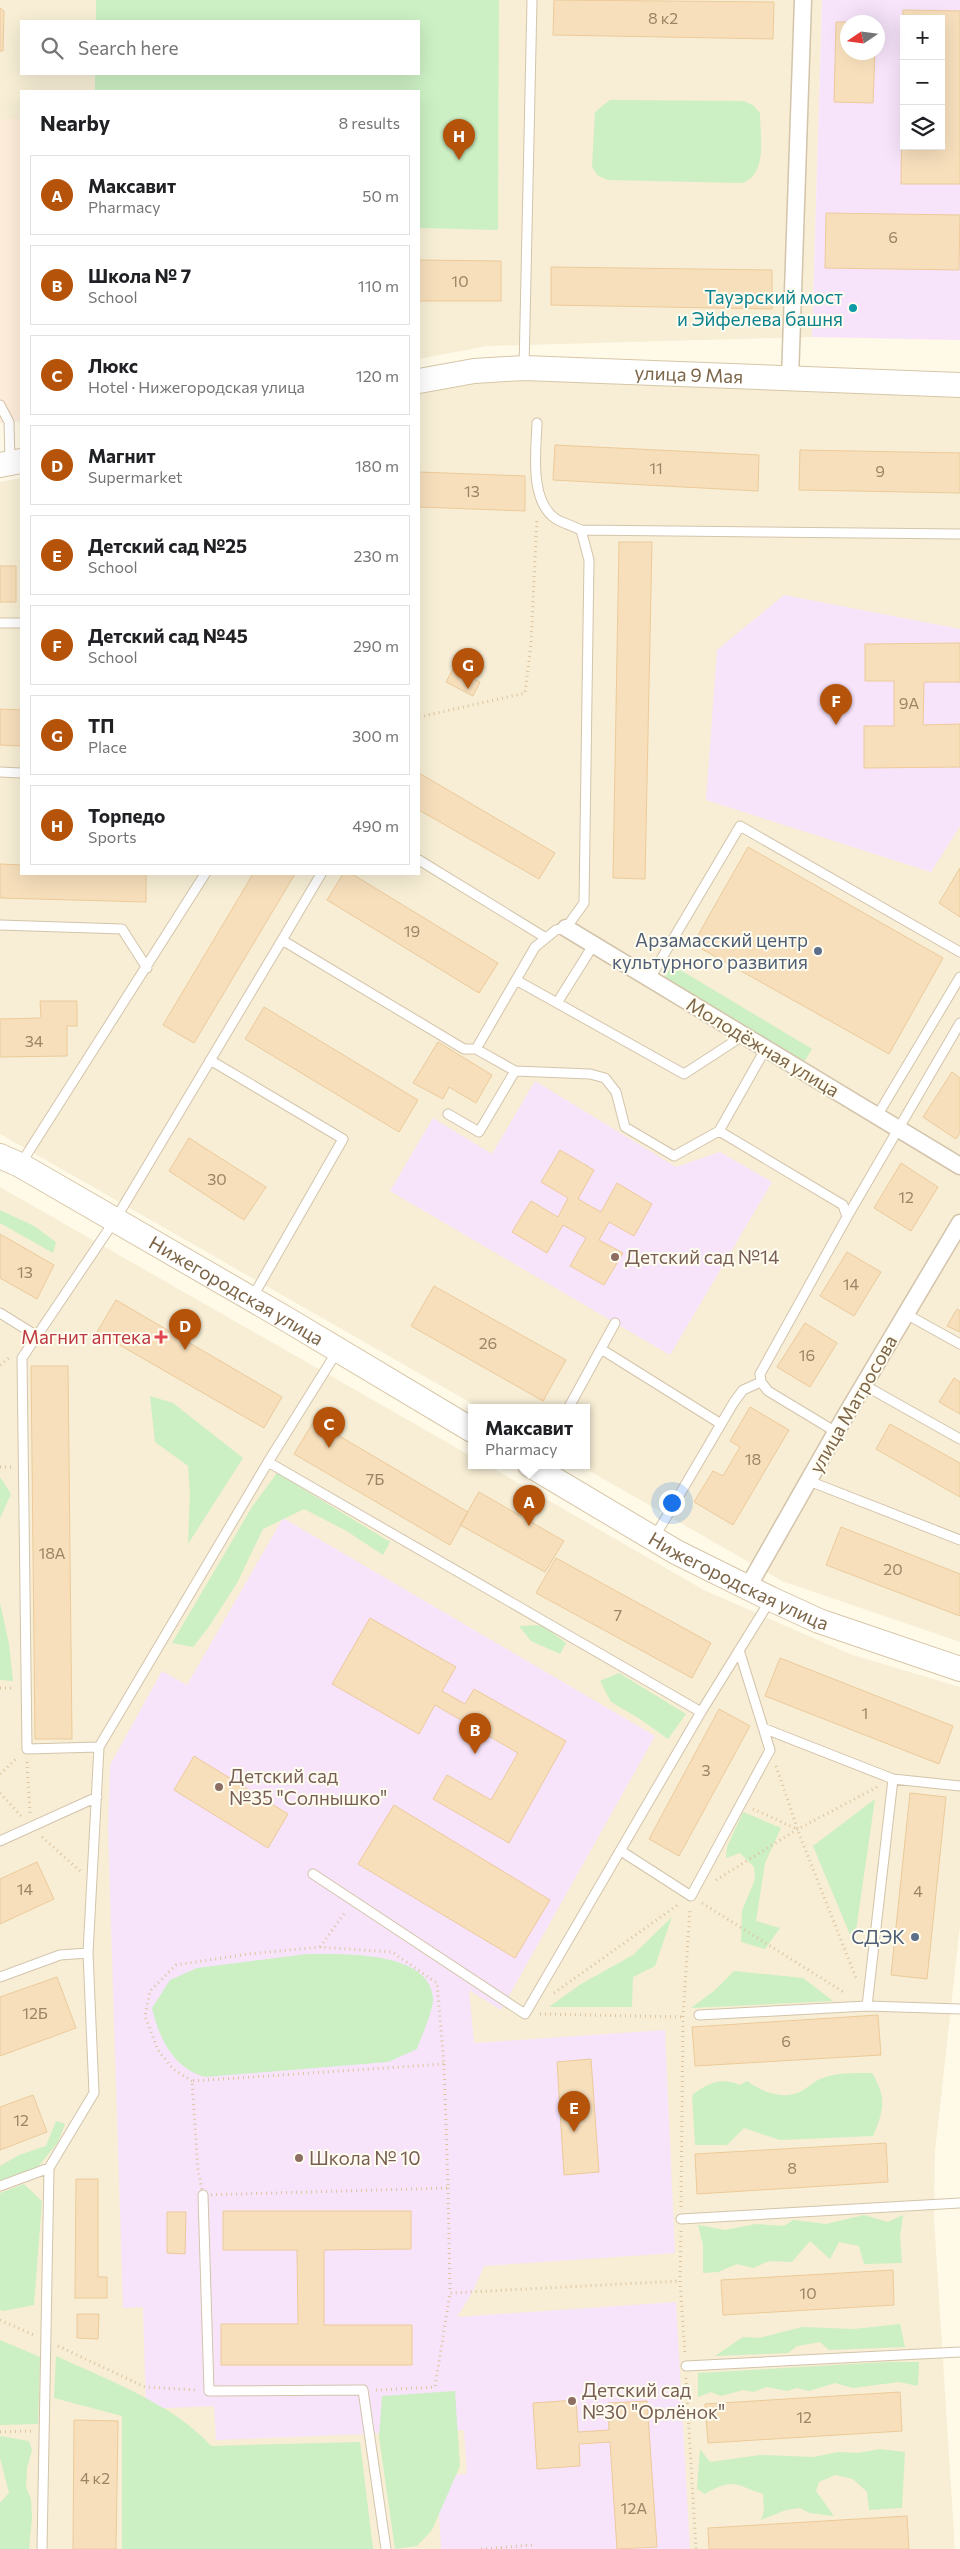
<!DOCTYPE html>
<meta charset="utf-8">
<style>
body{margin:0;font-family:Commissioner,sans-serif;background:#f6f6f6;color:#202124}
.controls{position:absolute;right:15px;top:15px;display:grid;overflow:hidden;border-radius:0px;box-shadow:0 5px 20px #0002}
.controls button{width:45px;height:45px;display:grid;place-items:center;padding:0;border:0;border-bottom:1px solid #e0e0e0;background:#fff;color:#202124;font:25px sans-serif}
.compass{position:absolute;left:840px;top:15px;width:45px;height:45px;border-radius:50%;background:#fff;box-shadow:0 5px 20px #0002;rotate:257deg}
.you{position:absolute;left:671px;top:1502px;width:18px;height:18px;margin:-12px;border:4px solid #fff;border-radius:50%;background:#1a73e8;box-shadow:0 0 0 8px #1a73e833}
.badge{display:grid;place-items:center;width:32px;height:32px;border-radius:50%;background:#b45309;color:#fff;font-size:16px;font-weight:700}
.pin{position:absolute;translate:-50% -41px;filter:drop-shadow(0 1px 2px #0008)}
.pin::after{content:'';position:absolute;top:26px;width:18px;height:15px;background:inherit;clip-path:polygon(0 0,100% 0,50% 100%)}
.popup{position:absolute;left:468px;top:1404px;width:122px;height:65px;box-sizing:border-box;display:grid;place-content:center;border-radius:0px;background:#fff;filter:drop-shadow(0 1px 4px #0005);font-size:16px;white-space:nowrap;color:#757577}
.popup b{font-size:19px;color:#202124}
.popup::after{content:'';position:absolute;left:50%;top:100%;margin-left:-10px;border:10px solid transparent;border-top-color:#fff}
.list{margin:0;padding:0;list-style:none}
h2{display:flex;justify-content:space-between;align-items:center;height:65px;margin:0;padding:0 20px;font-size:21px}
h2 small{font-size:16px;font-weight:400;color:#757577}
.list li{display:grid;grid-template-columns:32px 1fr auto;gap:15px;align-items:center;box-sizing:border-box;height:80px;margin:0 10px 10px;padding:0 10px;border:1px solid #e0e0e0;border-radius:0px}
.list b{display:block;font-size:19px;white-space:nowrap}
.list p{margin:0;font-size:16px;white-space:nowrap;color:#757577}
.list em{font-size:16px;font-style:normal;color:#757577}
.icon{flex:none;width:28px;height:28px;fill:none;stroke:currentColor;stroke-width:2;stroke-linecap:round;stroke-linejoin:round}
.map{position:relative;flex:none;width:960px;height:2549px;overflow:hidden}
.search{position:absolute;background:#fff;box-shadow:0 5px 20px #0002;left:20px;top:20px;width:400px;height:55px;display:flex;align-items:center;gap:12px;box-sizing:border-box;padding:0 18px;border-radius:0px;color:#757577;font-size:19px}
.panel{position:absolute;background:#fff;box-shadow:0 5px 20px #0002;left:20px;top:90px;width:400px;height:785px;border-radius:0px}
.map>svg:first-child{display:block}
</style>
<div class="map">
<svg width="960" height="2549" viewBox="0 0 960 2549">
<rect width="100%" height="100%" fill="#fffae8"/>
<path fill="#f7eed5" d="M0 0H96V21H21V74H95V91H21V119H0Z
M499 0H822L812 337 487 346 419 359V228L498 229Z
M500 377 960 396V1642L782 1581 579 1465H586V1407H478L0 1134V482L21 478V874H419V394Z
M0 1187 471 1456 472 1465H487L704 1590 850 1654 960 1687V1926L935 2152 934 2219 955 2549H0Z"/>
<path fill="#ffeddb" d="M0 119H21V421L0 423Z"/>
<path fill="#f7e4fb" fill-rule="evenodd" d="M822 0H960V340L812 337ZM904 19H941V146H904ZM848 22H878V52H848Z
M784 595 960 629V826L931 872 706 800 717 650Z
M535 1081 676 1167 720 1152 772 1182 670 1355 390 1191 433 1118 492 1154Z
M283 1518 655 1736 501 2010 469 1990 474 2043 665 2030 675 2253 484 2266 472 2293 457 2317 676 2302 690 2549H441L437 2476 467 2474 464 2430 216 2440 214 2406 146 2409 143 2307 123 2308 108 1829 110 1765 162 1671 187 1685Z"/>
<path fill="#ccefc3" d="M96 0H499L498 230 419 228V91H95V74H419V21H96Z
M610 100 744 101 754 106 760 113C760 136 768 174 742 183L608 180 598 176 592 167 595 112Z
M672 965 812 1049 804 1062 664 978Z
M0 1210 34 1226 56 1242 53 1253 0 1223Z
M150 1396 173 1403 243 1458 188 1544 190 1493 188 1466 155 1442Z
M277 1473 390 1542 383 1555 345 1530 304 1509 263 1529 237 1583 208 1628 193 1647 172 1643 252 1507Z
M0 1477 11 1494 0 1518Z
M0 1603 9 1644 13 1681 0 1680Z
M542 1625 566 1643 560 1654 531 1641 519 1626Z
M619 1673 686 1714 668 1739 640 1719 611 1702 600 1681Z
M875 1799 854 1944 813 1846Z
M743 1812 781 1828 765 1863 756 1921 780 1928 765 1949 741 1942 742 1911 755 1879 754 1867 740 1853 726 1858 727 1847Z
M672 1917 655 1966 633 1977 632 2007H549L581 1984 633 1955Z
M307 1954C341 1954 428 1950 433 1997 434 2009 421 2037 417 2049L388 2062 205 2077C173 2068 159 2038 152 2008L170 1980 197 1968Z
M734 1971 803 1978 833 2001 691 2008 715 1990Z
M872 2073C887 2098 884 2110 873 2136L780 2140 744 2128 727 2145H695L692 2095C709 2083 720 2077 740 2085L747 2081C763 2092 782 2101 802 2091 807 2088 812 2083 818 2080 834 2072 855 2073 872 2073Z
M56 2121 65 2124 58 2142 37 2168 0 2182V2166L19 2155 46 2146Z
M24 2184 42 2201 34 2305 3 2311 0 2310V2193Z
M864 2215 888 2222 903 2215 900 2237 902 2263 864 2264 859 2246 839 2242 830 2259 810 2241 792 2262 769 2261 753 2268 737 2264 718 2272 703 2273V2245L698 2225 725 2230 756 2224 784 2226 793 2220 826 2224Z
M900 2324 905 2347 829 2350 820 2342 797 2346 788 2353 715 2356 743 2337 759 2338 802 2327 854 2329Z
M0 2340 40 2357 38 2424 0 2425Z
M56 2356C107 2380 174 2404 211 2446L360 2442 373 2549H122V2416L54 2398Z
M887 2362H919L918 2386 899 2382 853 2388 835 2383 809 2391 797 2388 787 2391 767 2387 753 2392 743 2390 721 2396 711 2392 698 2397V2373Z
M455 2391 460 2466 432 2530 417 2546 395 2549 379 2437 382 2396Z
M0 2436 29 2441 32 2450 27 2468 26 2487 31 2499 32 2518 29 2549H0V2503L9 2493 0 2458Z
M700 2449 710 2462 760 2455 814 2457 838 2452 858 2453 880 2449 905 2452 902 2508 869 2510 867 2492 853 2479 835 2475 819 2482 816 2491 834 2516 810 2513 800 2508 786 2510 761 2520 764 2511 763 2494C735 2485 734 2477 705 2494L697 2489Z"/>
<path fill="#f7dfbc" stroke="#ecca9a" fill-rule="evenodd" d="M554 0 774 2 773 39 553 35Z
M0 8 4 11 3 51H0Z
M903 10 960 11V184H901ZM904 19H941V146H904Z
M836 22H861H848V52H875L873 103 834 102Z
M826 213 960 215 959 270 825 268Z
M419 260 501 261V301H419Z
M551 267 772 270V309L551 305Z
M555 445 759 455 758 491 553 480Z
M800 450 960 453V493L799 490Z
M419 472 525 476V511L419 507Z
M619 542H652L645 879 613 878Z
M0 566H16V602H0Z
M960 643V682H924L923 725 960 724V767L864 768V726H894V681H865V644Z
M453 669 480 682 473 696 446 682Z
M0 709 21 710V746L0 745Z
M419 773 555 853 539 879 419 810Z
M748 847 943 958 889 1054 693 944Z
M0 864 21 865V874H146V902L0 898Z
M960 868V917L939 903Z
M253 874H295L194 1043 163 1025Z
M343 874H352L498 963 479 993 327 900Z
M40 1001H77V1026H67V1056L0 1057V1019L41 1018Z
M264 1007 418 1100 399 1132 245 1039Z
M438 1042 492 1075 476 1103 449 1087 443 1099 413 1083Z
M952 1072 960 1078V1133L956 1139 923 1117Z
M189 1138 266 1187 244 1220 169 1171Z
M560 1150 594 1170 578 1199 601 1212 617 1183 652 1204 634 1236 609 1222 599 1240 623 1253 604 1285 570 1266 586 1238 563 1225 547 1253 512 1232 531 1201 558 1217 568 1198 541 1182Z
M901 1163 938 1187 911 1231 874 1208Z
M0 1234 54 1265 37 1299 0 1278Z
M847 1252 881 1272 854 1316 820 1296Z
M434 1286 566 1360 543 1401 411 1326Z
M116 1300 282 1397 264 1428 97 1332Z
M957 1309 960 1311V1332L947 1326Z
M805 1323 837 1343 810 1387 777 1367Z
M31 1366H68L72 1739H35Z
M954 1378 960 1382V1414L939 1402Z
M750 1407 789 1430 733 1525 694 1502 713 1471 723 1476 740 1447 730 1441Z
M314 1421 468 1512 450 1545 294 1454Z
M890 1424 960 1463V1497L876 1449Z
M479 1492 564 1541 545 1572 460 1525Z
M841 1527 960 1574V1616L826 1565Z
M556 1558 711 1643 692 1678 536 1593Z
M370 1618 456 1667 442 1691 465 1704 474 1689 566 1741 509 1843 433 1799 447 1775 491 1800 518 1753 435 1705 419 1734 332 1684Z
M780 1658 953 1726 939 1764 765 1696Z
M719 1709 750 1726 679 1856 649 1839Z
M194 1756 288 1814 268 1848 174 1790Z
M910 1793 946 1797 927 1979 891 1975Z
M394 1805 550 1900 515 1958 358 1864Z
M37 1862 54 1899 0 1924V1879Z
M57 1977 76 2028 0 2056V1997Z
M878 2015 881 2055 695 2066 692 2027Z
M591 2059 599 2172 564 2175 557 2062Z
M33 2095 47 2132 0 2150V2107Z
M886 2143 888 2182 697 2194 695 2154Z
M76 2179H98V2277H107V2298H75Z
M223 2211H411V2249L324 2250V2325H412V2365H221V2324H298L297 2250H223Z
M167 2212H186L185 2254 167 2253Z
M893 2270 894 2305 723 2315 721 2280Z
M77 2314H99L98 2339 77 2338Z
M900 2392 902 2431 708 2443 705 2404Z
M576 2400 578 2432 609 2430 608 2403 647 2401 657 2547 617 2549 610 2442 579 2444 580 2466 537 2469 533 2403Z
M74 2420 118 2421 116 2549H73Z
M907 2516 909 2549H709L708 2528Z"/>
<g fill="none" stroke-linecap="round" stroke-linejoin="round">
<g stroke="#d3c4ab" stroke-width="11">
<path id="lane" d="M524 368 532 0
M0 405 9 422 10 462
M581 530 960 534
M0 623H21
M0 772 21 773
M419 860 546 938
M0 925 122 929 147 968
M282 940 321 874
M650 978 740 826 960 952
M516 980 684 1074 744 1035
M557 1003 594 944
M210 1060 343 1139 252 1298
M515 1071 590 1074 605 1078 616 1092 625 1127 674 1156 719 1131 766 1048
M448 1114 479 1132 515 1071 476 1049
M877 1116 960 977
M719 1131 843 1205 847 1217 760 1374 761 1382 768 1391 836 1432
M20 1165 205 874
M847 1217 960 1023
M0 1313 37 1336
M906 1314 960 1344
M601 1349 721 1424
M864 1385 960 1439
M569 1407 615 1323
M268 1462 701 1712
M809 1481 960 1540
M654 1538 734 1402 743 1390 761 1382
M763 1728 893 1779
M99 1747 27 1749 22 1358 115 1220 282 940 464 1049H476L535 947 556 930 566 928 584 903 589 560 581 530C573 526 563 523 556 519 529 501 536 451 537 423
M0 1841 97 1797
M621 1851 691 1896 770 1750 739 1650
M313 1874 525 2014 701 1712 771 1599
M0 1977 60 1955 88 1953 99 1747 268 1462 338 1350
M867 2006 893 1779 960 1786
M699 2015 867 2006 960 2009
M0 2186 49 2168
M203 2195 209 2391 363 2390 386 2549
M681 2219 960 2203
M686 2366 960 2352
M42 2549 49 2168 94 2093 88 1953"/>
</g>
<g stroke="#d3c4ab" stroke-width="19">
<path id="street" d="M790 379 803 0
M566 928 960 1166
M748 1587 847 1413 960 1223"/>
</g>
<g stroke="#d7c6a8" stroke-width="26">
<g id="secondary">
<path id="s1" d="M419 381 474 371 524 368 960 385"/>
<path d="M0 465 21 461"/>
<path id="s2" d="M0 1156 20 1165 288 1320 472 1430"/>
<path id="s3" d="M530 1465 676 1552 771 1599 819 1621 960 1669"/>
</g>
</g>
<path stroke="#ddc39e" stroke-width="3" stroke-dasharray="1 4" stroke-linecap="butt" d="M419 717 525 693 531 644 537 518
M0 1365 9 1358
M0 1467H12
M0 1688H14
M27 1762 30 1813
M776 1766 800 1836 856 1978
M0 1774 18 1757
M0 1793 22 1817
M753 1809 797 1829
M42 1837 80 1871
M716 1880 798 1829 877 1787
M702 1903 845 1993
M320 1947 346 1911
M554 1993 679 1904
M540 2014 684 2017
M444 2064 448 2188 203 2195 198 2170 192 2081Z
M192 2081 173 2069 158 2050 145 2016 150 1991 176 1965 248 1954 320 1947 392 1952 437 1983 444 2064
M448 2188 450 2293
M681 2207 683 2017 690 1908
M681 2231 680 2281 685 2354
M0 2320 34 2335
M58 2346 145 2387 197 2390
M686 2378 696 2549
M376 2390 435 2387 450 2293 680 2281
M0 2432 32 2431
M481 2549 533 2545"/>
<use href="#lane" stroke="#fff" stroke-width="9"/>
<use href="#street" stroke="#fff" stroke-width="16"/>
<use href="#secondary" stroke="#fff" stroke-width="24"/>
</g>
<circle fill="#0f9aa8" stroke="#fffcf0" stroke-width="2" cx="853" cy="308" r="5"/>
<g fill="#5c6f8a" stroke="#fffcf0" stroke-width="2">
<circle cx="818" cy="951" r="5"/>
<circle cx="915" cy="1937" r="5"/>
</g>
<g fill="#8d6e63" stroke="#fffcf0" stroke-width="2">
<circle cx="615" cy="1257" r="5"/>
<circle cx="219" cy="1787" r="5"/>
<circle cx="299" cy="2158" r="5"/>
<circle cx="572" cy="2401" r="5"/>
</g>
<path fill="#e0444e" stroke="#fffcf0" stroke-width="2" d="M158.5 1329.5h5v5h5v5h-5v5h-5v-5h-5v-5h5z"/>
<g text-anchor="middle" stroke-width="4" stroke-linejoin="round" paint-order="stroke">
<g font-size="16" fill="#9c8465">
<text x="663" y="24">8 к2</text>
<text x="893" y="243">6</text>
<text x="460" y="287">10</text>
<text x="656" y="474">11</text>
<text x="880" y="477">9</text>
<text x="472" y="497">13</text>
<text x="909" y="709">9А</text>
<text x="412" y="937">19</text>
<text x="34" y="1047">34</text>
<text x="217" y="1185">30</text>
<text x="906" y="1203">12</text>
<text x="25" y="1278">13</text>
<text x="851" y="1290">14</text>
<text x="488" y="1349">26</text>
<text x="807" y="1361">16</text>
<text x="753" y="1465">18</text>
<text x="375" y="1485">7Б</text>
<text x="52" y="1559">18А</text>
<text x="893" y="1575">20</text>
<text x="618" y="1621">7</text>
<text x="865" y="1719">1</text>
<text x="706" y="1776">3</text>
<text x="25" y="1895">14</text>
<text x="918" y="1897">4</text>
<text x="35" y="2019">12Б</text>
<text x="786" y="2047">6</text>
<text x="21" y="2126">12</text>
<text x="792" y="2174">8</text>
<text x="808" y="2299">10</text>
<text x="804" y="2423">12</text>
<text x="95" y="2484">4 к2</text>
<text x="634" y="2514">12А</text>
</g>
<g font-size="19" fill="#0d838f" stroke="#fffcf0" text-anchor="end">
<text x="843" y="304">Тауэрский мост<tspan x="843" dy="22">и Эйфелева башня</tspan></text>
</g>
<g font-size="19" fill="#7d6548" stroke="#fffcf0">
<text dy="7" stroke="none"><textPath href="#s1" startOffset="271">улица 9 Мая</textPath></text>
<text transform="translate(763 1047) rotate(31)" y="7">Молодёжная улица</text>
<text dy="7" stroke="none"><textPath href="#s2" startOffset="272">Нижегородская улица</textPath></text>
<text transform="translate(853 1404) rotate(-60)" y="7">улица Матросова</text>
<text dy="7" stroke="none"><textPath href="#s3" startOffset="239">Нижегородская улица</textPath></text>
</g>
<g font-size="19" fill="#4e5e75" stroke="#fffcf0" text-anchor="end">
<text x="808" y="947">Арзамасский центр<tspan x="808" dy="22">культурного развития</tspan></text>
<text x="905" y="1944">СДЭК</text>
</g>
<g font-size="19" fill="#785e54" stroke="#fffcf0" text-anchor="start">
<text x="625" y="1264">Детский сад №14</text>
<text x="229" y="1783">Детский сад<tspan x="229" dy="22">№35 "Солнышко"</tspan></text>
<text x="309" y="2165">Школа № 10</text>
<text x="582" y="2397">Детский сад<tspan x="582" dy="22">№30 "Орлёнок"</tspan></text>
</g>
<g font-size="19" fill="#be3a42" stroke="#fffcf0" text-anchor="end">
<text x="151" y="1344">Магнит аптека</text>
</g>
</g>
</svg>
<div class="controls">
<button>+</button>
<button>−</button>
<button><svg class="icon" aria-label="layers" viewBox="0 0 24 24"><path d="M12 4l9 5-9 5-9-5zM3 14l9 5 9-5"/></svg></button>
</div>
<svg class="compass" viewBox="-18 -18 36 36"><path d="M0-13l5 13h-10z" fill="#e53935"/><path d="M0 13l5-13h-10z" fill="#757577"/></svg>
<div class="you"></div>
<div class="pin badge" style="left:529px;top:1526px">A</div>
<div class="popup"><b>Максавит</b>Pharmacy</div>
<div class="pin badge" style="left:475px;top:1754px">B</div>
<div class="pin badge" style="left:329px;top:1448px">C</div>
<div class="pin badge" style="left:185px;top:1350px">D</div>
<div class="pin badge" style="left:574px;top:2132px">E</div>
<div class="pin badge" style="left:836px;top:725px">F</div>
<div class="pin badge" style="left:468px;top:689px">G</div>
<div class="pin badge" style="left:459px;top:160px">H</div>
<div class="search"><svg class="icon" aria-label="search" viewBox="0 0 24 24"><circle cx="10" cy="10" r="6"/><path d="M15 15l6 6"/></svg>Search here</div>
<section class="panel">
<h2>Nearby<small>8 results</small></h2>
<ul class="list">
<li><span class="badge">A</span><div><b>Максавит</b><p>Pharmacy</p></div><em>50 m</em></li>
<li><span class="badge">B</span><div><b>Школа № 7</b><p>School</p></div><em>110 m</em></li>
<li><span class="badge">C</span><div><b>Люкс</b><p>Hotel · Нижегородская улица</p></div><em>120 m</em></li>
<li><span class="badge">D</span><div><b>Магнит</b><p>Supermarket</p></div><em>180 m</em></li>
<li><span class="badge">E</span><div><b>Детский сад №25</b><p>School</p></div><em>230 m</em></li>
<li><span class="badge">F</span><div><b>Детский сад №45</b><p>School</p></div><em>290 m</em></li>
<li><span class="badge">G</span><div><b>ТП</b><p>Place</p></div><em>300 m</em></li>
<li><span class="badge">H</span><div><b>Торпедо</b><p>Sports</p></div><em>490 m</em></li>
</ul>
</section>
</div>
